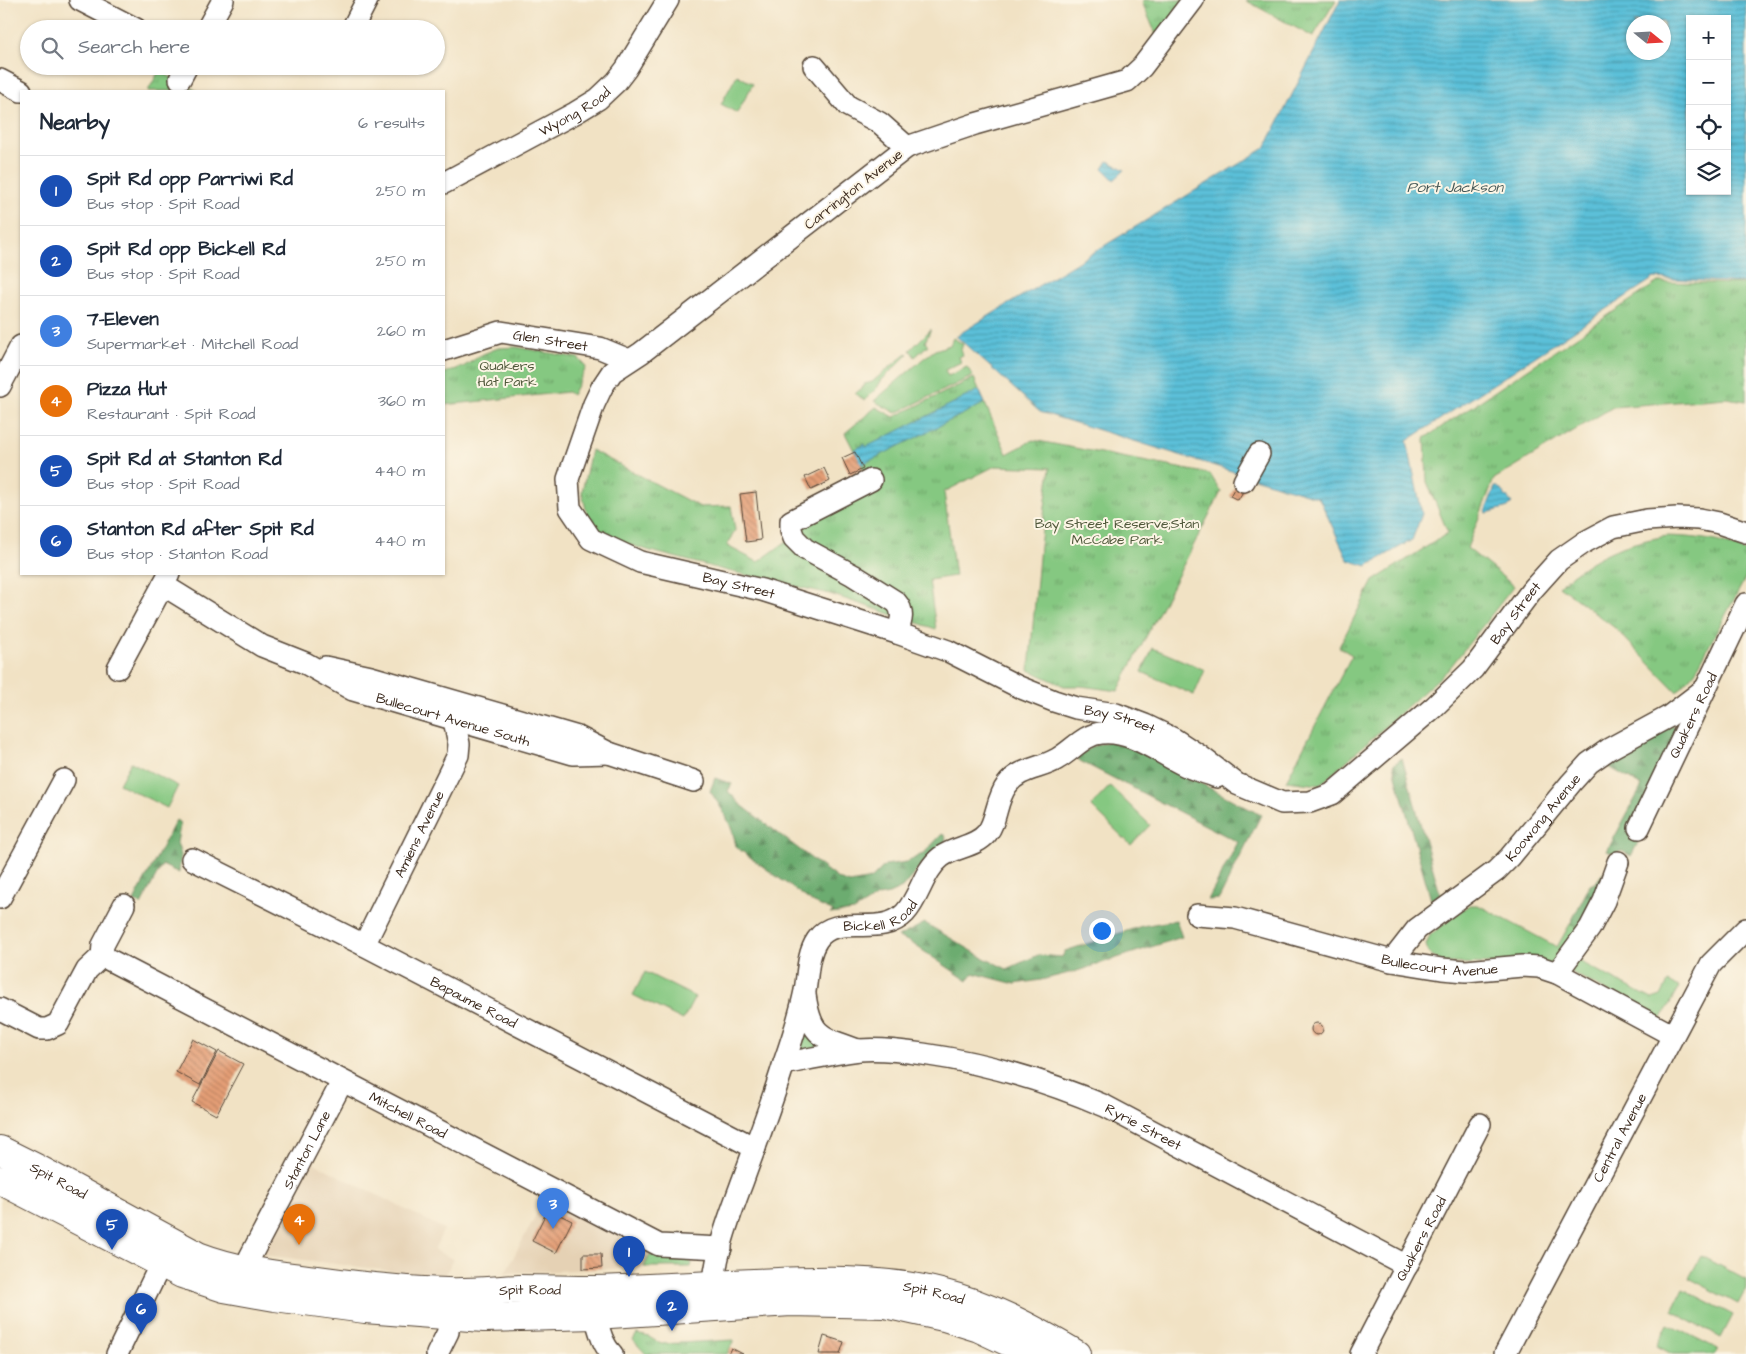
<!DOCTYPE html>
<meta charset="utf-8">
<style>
body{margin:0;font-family:"Architects Daughter",sans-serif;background:#f2f2f3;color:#1f2937}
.controls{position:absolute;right:15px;top:15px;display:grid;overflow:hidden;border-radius:0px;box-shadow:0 1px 4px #0004}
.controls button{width:45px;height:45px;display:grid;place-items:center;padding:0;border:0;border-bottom:1px solid #e0e1e3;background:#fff;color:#1f2937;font:25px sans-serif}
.compass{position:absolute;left:1626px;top:15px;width:45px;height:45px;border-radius:50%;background:#fff;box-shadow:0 1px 4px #0004;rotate:108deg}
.you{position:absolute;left:1101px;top:930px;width:18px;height:18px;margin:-12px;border:4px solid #fff;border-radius:50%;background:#1a73e8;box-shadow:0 0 0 8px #1a73e833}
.badge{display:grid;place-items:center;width:32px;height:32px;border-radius:50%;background:#ea580c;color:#fff;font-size:16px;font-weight:700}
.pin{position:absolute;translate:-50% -41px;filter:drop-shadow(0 1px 2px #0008)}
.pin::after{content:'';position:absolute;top:26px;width:18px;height:15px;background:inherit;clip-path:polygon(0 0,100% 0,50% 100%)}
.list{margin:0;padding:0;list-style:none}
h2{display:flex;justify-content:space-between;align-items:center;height:65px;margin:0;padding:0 20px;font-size:21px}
h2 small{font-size:16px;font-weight:400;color:#747a83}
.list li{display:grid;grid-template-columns:32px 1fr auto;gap:15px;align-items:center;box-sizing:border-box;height:70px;padding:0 20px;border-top:1px solid #e0e1e3}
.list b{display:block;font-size:19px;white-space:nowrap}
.list p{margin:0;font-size:16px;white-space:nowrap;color:#747a83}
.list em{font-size:16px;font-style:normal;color:#747a83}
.icon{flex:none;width:28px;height:28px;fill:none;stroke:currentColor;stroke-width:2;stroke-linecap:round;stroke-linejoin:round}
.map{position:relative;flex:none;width:1746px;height:1354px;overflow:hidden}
.search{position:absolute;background:#fff;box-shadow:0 1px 4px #0004;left:20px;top:20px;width:425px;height:55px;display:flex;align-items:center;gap:12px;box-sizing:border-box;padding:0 18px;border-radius:28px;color:#747a83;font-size:19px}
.panel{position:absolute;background:#fff;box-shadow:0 1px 4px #0004;left:20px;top:90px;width:425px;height:485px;border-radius:0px}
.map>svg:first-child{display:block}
</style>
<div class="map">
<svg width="1746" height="1354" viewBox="0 0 1746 1354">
<defs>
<pattern id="forest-firs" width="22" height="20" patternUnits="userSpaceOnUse" patternTransform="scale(1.25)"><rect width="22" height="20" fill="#6cac6f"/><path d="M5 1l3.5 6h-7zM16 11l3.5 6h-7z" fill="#5a8c5b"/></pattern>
<pattern id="park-tufts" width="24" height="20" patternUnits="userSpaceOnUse" patternTransform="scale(1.25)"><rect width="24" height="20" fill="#85c881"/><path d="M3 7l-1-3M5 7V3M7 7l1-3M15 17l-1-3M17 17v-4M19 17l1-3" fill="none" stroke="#6ea369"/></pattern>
<pattern id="water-rules" width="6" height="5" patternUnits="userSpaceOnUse" patternTransform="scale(1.25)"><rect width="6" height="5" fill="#5bc0d9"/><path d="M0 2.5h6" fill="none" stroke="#4c9caf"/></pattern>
<pattern id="building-back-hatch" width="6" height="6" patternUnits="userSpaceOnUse" patternTransform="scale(1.25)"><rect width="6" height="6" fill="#e49e76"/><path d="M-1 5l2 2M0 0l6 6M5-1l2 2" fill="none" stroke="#ba8160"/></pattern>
</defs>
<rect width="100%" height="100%" fill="#fcf5e5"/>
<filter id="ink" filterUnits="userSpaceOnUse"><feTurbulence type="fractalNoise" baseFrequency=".02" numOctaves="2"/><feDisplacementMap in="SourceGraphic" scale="10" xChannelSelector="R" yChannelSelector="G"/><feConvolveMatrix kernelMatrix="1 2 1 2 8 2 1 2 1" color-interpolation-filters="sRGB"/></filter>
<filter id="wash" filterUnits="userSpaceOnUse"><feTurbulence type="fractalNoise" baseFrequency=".0096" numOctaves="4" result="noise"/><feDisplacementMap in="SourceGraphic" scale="20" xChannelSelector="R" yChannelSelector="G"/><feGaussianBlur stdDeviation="1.12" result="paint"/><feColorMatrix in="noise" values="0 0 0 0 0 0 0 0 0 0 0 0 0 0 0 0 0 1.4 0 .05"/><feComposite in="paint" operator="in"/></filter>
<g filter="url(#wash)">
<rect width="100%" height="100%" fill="#f1e2c4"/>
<path fill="#e5d1b4" d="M306 1159 444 1229 434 1250 453 1259 445 1276H431L257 1254Z
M545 1198 660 1257 655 1267 505 1273Z"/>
<path fill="#85c881" stroke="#607950" d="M737 75 753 84 737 113 721 104Z
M931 329 925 342 928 345 915 357 910 350Z
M953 338 963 344 961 350 963 355 959 357 961 362 945 370 948 376 967 367 973 376 896 413 874 401 924 358 935 350 950 345Z
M907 353 908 354 881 381 877 388 865 400 855 394 865 385 864 384 872 382Z
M1153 648 1205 670 1194 695 1142 672Z
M131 762 178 786 167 808 119 784Z
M1110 786 1150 825 1131 845 1091 806Z
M1469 905H1478L1557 947 1570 924 1582 930 1577 960 1652 999 1661 996 1668 982 1679 987 1661 1020 1558 965 1443 963 1429 954 1426 945 1430 935Z
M645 972 695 997 683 1020 633 995Z
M802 1027 819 1044V1047L799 1051Z
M650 1254 661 1258H687L692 1263 691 1267H644Z
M1701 1256 1746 1280V1289L1738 1304 1689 1278Z
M1683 1289 1733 1315 1721 1338 1672 1311Z
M1668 1324 1718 1349 1715 1354H1672L1657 1346Z"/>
<path fill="url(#forest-firs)" stroke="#546b46" d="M1673 725 1677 730 1643 833 1631 856 1622 851 1613 854 1607 851 1642 786 1609 767 1619 756Z
M1109 741 1136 749 1261 815 1219 899 1208 900 1238 842 1080 761 1077 758 1091 747Z
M1402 758 1440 894 1431 900 1393 765Z
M715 778 732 784 728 791 740 804 838 879 850 883 871 879 885 865 907 862 924 853 943 833 946 838 944 844 927 859 902 888 889 894 878 896 854 911 830 914 834 912 812 902 736 847C733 825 722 809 710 791Z
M176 820 179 822 180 826 177 843 181 855 179 873 162 865 141 905 134 901Z
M1605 870 1583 930 1570 924 1590 885 1596 882Z
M1176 920 1182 937 1077 971 1041 980 1015 984 973 973 968 981 910 942 898 937 925 923 984 958 1007 969 1038 955 1062 957 1065 951 1142 926Z"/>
<path fill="url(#park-tufts)" stroke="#607950" d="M1144 0H1183L1158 39 1142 2Z
M1245 0H1336L1313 37Z
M159 71 197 91H148Z
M1658 282 1746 284V401L1726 398 1613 407 1494 479 1467 548 1514 586 1448 670 1320 785 1286 781 1352 655 1339 647 1373 581 1448 533 1427 482 1425 438Z
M516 347 578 358 584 364 586 368 572 395 568 392 444 405V373L463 367 483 354 498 348Z
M974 378 1007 454 1033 440 1210 474 1221 492 1118 691 1081 686H1064L1029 670 1040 546 1050 468 995 466 944 492 955 576 929 580 936 629 830 594 724 570 651 551 623 543 598 532 587 514 582 492 591 450 700 507 731 506 735 530 727 546 758 562 787 541 797 523 875 482 869 468 864 470 845 433 876 407 894 417Z
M1667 536C1694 537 1722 539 1746 552V577L1695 672 1677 692 1615 628 1559 586C1595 555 1620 544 1667 536Z
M637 1334 649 1337 661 1344 734 1340 727 1354H646L633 1340Z"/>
<path fill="url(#water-rules)" stroke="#4b757c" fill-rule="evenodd" d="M1340 0H1746V283L1654 278 1407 441 1422 514 1412 540 1367 566 1348 560 1319 498 1040 412 956 336 1265 148ZM1690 19H1727V191H1690ZM1634 22H1664V52H1634Z
M1108 161 1125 170 1114 180 1103 169Z
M979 390 985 403 861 465 854 450 865 444 866 447Z
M1495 487H1498L1512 503 1508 507 1487 513 1486 510Z"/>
<g id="blocks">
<path fill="url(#building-back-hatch)" d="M855 452 863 469 850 475 842 458Z
M824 468 830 481 811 490 805 477Z
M1240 478 1248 483 1238 500 1230 496Z
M756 492 761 540 746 542 740 494Z
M1311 1029a6 6 0 1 1 12 0a6 6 0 1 1-12 0Z
M193 1039 217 1052 200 1085 176 1072Z
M219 1051 243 1064 216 1115 192 1102Z
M548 1209 572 1221 556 1253 532 1241Z
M583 1254H601L602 1268 583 1269Z
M824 1336 844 1342 840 1354H819Z
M731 1348 743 1354H728Z"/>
</g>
</g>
<g filter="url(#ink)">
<use href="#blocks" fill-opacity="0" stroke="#564637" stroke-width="1"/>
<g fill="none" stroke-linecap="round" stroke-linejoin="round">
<g stroke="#564637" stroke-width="24">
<g id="minor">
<path d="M80 0 136 29"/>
<path id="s1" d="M1193 0 1142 67 1127 81 975 124 907 147 641 353 612 372 602 387 594 404 568 479 570 508 591 539 640 562 762 590 897 633 948 651 1019 687 1054 701 1076 708 1116 714 1145 725 1174 739 1200 756 1237 784 1282 803 1310 802 1332 794 1434 707 1473 669 1532 590 1559 560 1585 542 1613 527 1647 520 1677 518 1699 519 1719 523 1746 532"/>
<path d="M207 29 223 0"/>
<path d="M352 29 367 0"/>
<path d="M814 66 848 106 880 123 907 147"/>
<path d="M180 79 187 66"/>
<path d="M0 80 21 91"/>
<path id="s2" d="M444 183 575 113 598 99 616 82 626 69 668 0"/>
<path id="s3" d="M444 350 501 332 600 348 629 360"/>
<path d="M0 386 21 346"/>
<path d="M871 480 791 521V530L794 538 805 549 853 575 896 602C905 612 901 622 897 633"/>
<path d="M1244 481 1259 454"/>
<path id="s4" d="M163 585 262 646 305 663 353 690 573 754 609 753"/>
<path d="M325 667 371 677 578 737 609 753 694 781"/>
<path d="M118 668 169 574"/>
<path id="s5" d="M1639 828 1746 604"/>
<path id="s6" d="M192 859 364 945 755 1148"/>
<path d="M0 898 64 780"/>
<path id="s7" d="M1197 915 1235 918 1392 961 1442 969 1466 971 1522 966 1539 967 1557 973 1672 1035"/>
<path id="s8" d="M364 945 458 755 459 744 454 720"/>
<path id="s9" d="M102 956 659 1245 721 1248"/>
<path d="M102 956 103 945 124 905"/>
<path id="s10" d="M1392 961 1417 929 1496 871 1510 857 1571 783 1589 763 1609 749 1668 717 1706 688"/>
<path d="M1557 973 1590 928 1604 901 1618 862"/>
<path d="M805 995C811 1037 821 1037 858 1050"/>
<path d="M0 1009 39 1029H47L58 1024 87 970 102 956"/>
<path id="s11" d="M784 1064C809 1059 834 1053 859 1050 880 1048 903 1051 923 1054 986 1063 1047 1081 1105 1106L1407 1266"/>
<path id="s12" d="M245 1271 250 1257 342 1082"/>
<path id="s13" d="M713 1299C713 1258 729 1218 743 1180 757 1141 772 1103 784 1063 792 1040 800 1015 805 991 808 974 807 955 817 940 836 911 880 939 905 913 920 897 923 871 941 857 954 847 976 847 987 833 997 821 996 799 1007 785 1019 768 1041 769 1057 759 1072 751 1084 734 1102 733 1131 730 1159 753 1184 765 1194 770 1206 773 1217 777"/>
<path d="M595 1315C599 1329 602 1344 612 1354"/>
<path d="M117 1354 168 1249"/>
<path d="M437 1354 448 1332V1299"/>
<path id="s14" d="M1361 1354 1480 1124"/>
<path id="s15" d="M1505 1354 1711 964 1746 929"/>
</g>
</g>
<g stroke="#564637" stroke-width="30">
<g id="highway">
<path id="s16" d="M0 1150 38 1169 198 1256C237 1271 276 1275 317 1280 360 1286 403 1291 447 1292 471 1293 495 1290 519 1289 544 1289 570 1290 595 1290 634 1289 673 1287 712 1285 789 1282 866 1274 941 1293 990 1305 1033 1329 1076 1354"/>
<path d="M0 1180 182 1274 224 1288 275 1297 365 1309 484 1318 595 1315 791 1302 885 1304 944 1317 979 1328 1034 1354"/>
</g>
</g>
<use href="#minor" stroke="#fff" stroke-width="21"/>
<use href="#highway" stroke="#fff" stroke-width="28"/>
</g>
</g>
<g text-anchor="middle" stroke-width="4" stroke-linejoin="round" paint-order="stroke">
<g font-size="14" fill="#3b2a1e" stroke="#fcf5e5">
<text dy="5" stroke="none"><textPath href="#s2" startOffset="149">Wyong Road</textPath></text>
<text transform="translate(853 189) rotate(-38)" y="5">Carrington Avenue</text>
<text dy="5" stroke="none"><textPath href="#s3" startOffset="110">Glen Street</textPath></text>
<text dy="5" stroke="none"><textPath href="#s1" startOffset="1044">Bay Street</textPath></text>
<text dy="5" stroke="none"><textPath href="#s1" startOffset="1944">Bay Street</textPath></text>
<text dy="5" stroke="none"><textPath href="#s5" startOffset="125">Quakers Road</textPath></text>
<text dy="5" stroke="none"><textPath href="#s4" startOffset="322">Bullecourt Avenue South</textPath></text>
<text dy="5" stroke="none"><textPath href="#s1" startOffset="1449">Bay Street</textPath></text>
<text dy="5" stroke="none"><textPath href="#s10" startOffset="210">Koowong Avenue</textPath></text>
<text dy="5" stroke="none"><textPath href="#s8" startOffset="124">Amiens Avenue</textPath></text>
<text dy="5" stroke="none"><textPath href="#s13" startOffset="446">Bickell Road</textPath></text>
<text dy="5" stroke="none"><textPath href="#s7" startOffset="249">Bullecourt Avenue</textPath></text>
<text dy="5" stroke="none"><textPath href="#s6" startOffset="316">Bapaume Road</textPath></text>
<text dy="5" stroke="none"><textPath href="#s9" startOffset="345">Mitchell Road</textPath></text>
<text dy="5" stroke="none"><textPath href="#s11" startOffset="374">Ryrie Street</textPath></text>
<text dy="5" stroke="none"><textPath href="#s15" startOffset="245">Central Avenue</textPath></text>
<text dy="5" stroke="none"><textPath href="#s12" startOffset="136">Stanton Lane</textPath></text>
<text dy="5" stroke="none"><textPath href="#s16" startOffset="66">Spit Road</textPath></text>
<text dy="5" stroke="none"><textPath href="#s14" startOffset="130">Quakers Road</textPath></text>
<text dy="5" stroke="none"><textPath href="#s16" startOffset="560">Spit Road</textPath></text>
<text dy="5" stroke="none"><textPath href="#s16" startOffset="965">Spit Road</textPath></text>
</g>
<g font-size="14" fill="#51593c" stroke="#fcf5e5">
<text x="507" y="370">Quakers<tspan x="507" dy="16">Hat Park</tspan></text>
<text x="1117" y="528">Bay Street Reserve;Stan<tspan x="1117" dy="16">McCabe Park</tspan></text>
</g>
<g font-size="15" font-style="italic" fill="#455756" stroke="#fcf5e5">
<text x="1455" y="192">Port Jackson</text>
</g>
</g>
</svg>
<div class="controls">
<button>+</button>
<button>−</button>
<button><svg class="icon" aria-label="locate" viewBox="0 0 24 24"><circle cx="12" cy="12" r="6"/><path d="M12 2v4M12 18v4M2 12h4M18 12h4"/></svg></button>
<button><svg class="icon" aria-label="layers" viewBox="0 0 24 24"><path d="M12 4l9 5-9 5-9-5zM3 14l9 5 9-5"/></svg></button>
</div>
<svg class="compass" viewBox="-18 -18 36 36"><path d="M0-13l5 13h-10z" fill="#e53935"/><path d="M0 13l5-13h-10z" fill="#747a83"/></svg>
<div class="you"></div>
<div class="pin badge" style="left:629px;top:1277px;background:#1a4fb4">1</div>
<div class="pin badge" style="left:672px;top:1331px;background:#1a4fb4">2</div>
<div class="pin badge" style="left:553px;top:1229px;background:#3f7fe0">3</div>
<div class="pin badge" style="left:299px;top:1245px;background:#e8710a">4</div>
<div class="pin badge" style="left:112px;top:1250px;background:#1a4fb4">5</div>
<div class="pin badge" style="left:141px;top:1334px;background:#1a4fb4">6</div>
<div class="search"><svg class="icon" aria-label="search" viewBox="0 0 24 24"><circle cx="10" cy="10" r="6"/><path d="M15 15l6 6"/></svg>Search here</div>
<section class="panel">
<h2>Nearby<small>6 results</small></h2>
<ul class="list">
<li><span class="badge" style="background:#1a4fb4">1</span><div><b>Spit Rd opp Parriwi Rd</b><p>Bus stop · Spit Road</p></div><em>250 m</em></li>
<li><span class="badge" style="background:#1a4fb4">2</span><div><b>Spit Rd opp Bickell Rd</b><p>Bus stop · Spit Road</p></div><em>250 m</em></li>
<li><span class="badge" style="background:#3f7fe0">3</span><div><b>7-Eleven</b><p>Supermarket · Mitchell Road</p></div><em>260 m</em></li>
<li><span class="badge" style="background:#e8710a">4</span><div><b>Pizza Hut</b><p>Restaurant · Spit Road</p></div><em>360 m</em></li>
<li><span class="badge" style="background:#1a4fb4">5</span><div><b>Spit Rd at Stanton Rd</b><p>Bus stop · Spit Road</p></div><em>440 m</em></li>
<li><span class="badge" style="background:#1a4fb4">6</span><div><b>Stanton Rd after Spit Rd</b><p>Bus stop · Stanton Road</p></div><em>440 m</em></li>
</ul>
</section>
</div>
